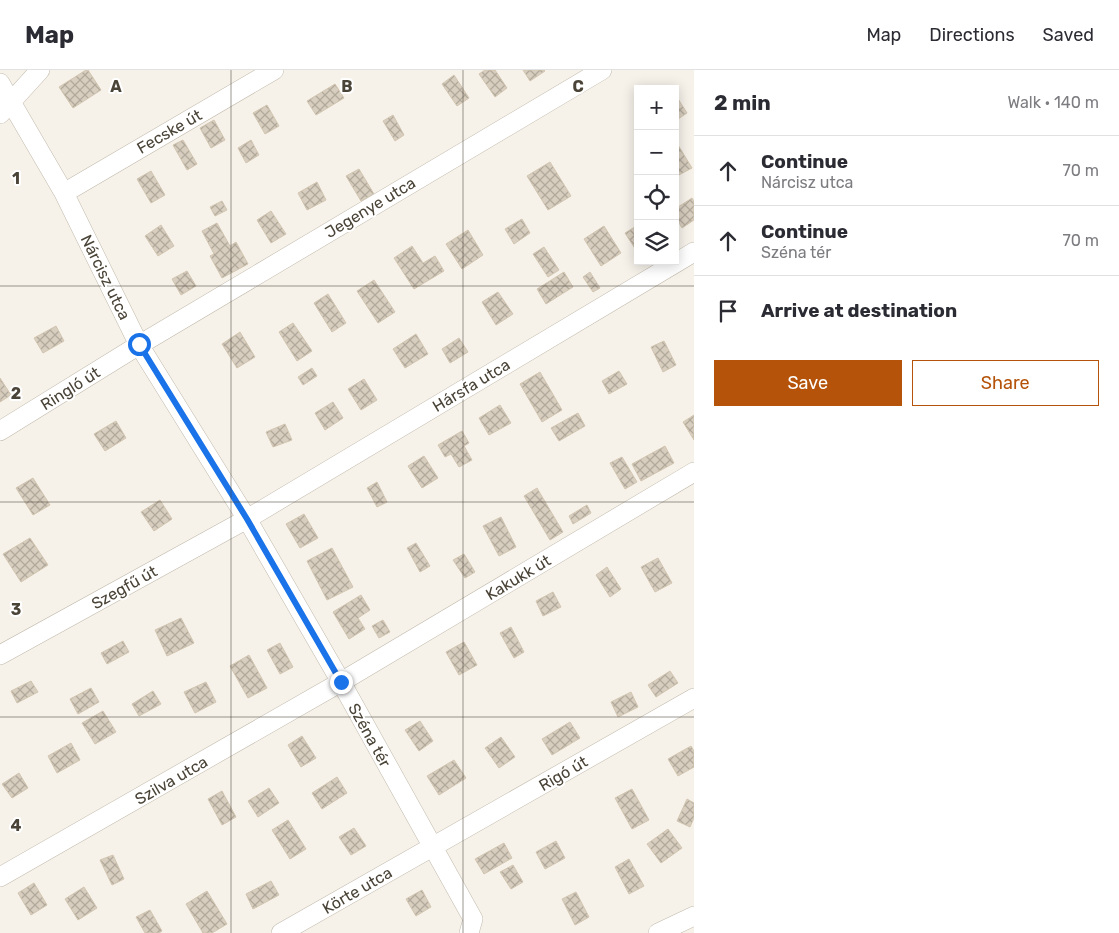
<!DOCTYPE html>
<meta charset="utf-8">
<style>
body{margin:0;font-family:Rubik,sans-serif;background:#f2f2f3;color:#2b2b33}
.controls{position:absolute;right:15px;top:15px;display:grid;overflow:hidden;border-radius:0px;box-shadow:0 2px 12px #0003}
.controls button{width:45px;height:45px;display:grid;place-items:center;padding:0;border:0;border-bottom:1px solid #e1e1e2;background:#fff;color:#2b2b33;font:25px sans-serif}
.stop{position:absolute;width:15px;height:15px;margin:-11px;border:4px solid #1a73e8;border-radius:50%;background:#fff}
.stop.end{background:#1a73e8;border-color:#fff;box-shadow:0 1px 5px #0008}
.list{margin:0;padding:0;list-style:none}
h2{display:flex;justify-content:space-between;align-items:center;height:65px;margin:0;padding:0 20px;font-size:21px}
h2 small{font-size:16px;font-weight:400;color:#7c7c81}
.list li{display:grid;grid-template-columns:32px 1fr auto;gap:15px;align-items:center;box-sizing:border-box;height:70px;padding:0 20px;border-top:1px solid #e1e1e2}
.list b{display:block;font-size:19px;white-space:nowrap}
.list p{margin:0;font-size:16px;white-space:nowrap;color:#7c7c81}
.list em{font-size:16px;font-style:normal;color:#7c7c81}
.actions{display:flex;gap:10px;padding:15px 20px}
.actions a{flex:1;padding:11px 0;border:1px solid #b45309;border-radius:0px;text-align:center;font-size:18px;color:#b45309}
.actions .main{background:#b45309;color:#fff}
.icon{flex:none;width:28px;height:28px;fill:none;stroke:currentColor;stroke-width:2;stroke-linecap:round;stroke-linejoin:round}
.map{position:relative;flex:none;width:694px;height:863px;overflow:hidden}
header{display:flex;align-items:center;gap:30px;box-sizing:border-box;height:70px;padding:0 25px;background:#fff;border-bottom:1px solid #e1e1e2}
header strong{font-size:24px}
nav{display:flex;gap:28px;margin-inline-start:auto;font-size:18px}
main{display:flex}
aside{flex:1;background:#fff}
.map>svg:first-child{display:block}
</style>
<header>
<strong>Map</strong>
<nav><a>Map</a><a>Directions</a><a>Saved</a></nav>
</header>
<main>
<div class="map">
<svg width="694" height="863" viewBox="0 0 694 863">
<defs>
<pattern id="building-cross-hatch" width="8" height="8" patternUnits="userSpaceOnUse" patternTransform="scale(1.25)"><rect width="8" height="8" fill="#d8cebf"/><path d="M0 0l8 8M0 8l8-8" fill="none" stroke="#b1a99c"/></pattern>
</defs>
<rect width="100%" height="100%" fill="#f6f2ea"/>
<path fill="url(#building-cross-hatch)" stroke="#d3c6b1" d="M86 0H88L101 20 73 38 59 17Z
M485 0H495L507 18 495 27 479 4Z
M523 0H544L545 1 530 11Z
M454 5 469 28 457 36 442 14Z
M335 14 344 28 316 45 307 31Z
M675 24 687 43 675 51Z
M267 35 279 56 265 64 253 43Z
M393 45 404 65 395 71 383 51Z
M214 50 225 70 211 78 200 58Z
M183 70 197 94 187 100 173 75Z
M251 70 259 85 246 93 238 78Z
M675 70 692 98 677 106 675 103Z
M550 92 571 126 548 140 527 106Z
M359 99 374 124 361 131 346 106Z
M151 101 165 125 151 133 137 109Z
M317 112 326 130 307 140 298 123Z
M692 128 694 131V150L682 158 675 146V139Z
M222 131 227 140 215 146 210 137Z
M271 141 286 164 271 173 257 150Z
M522 149 530 163 514 174 505 159Z
M217 153 230 176 236 172 248 194 222 208 210 186 214 184 202 161Z
M161 155 174 176 158 186 145 166Z
M638 155V179L636 180 625 163Z
M604 156 621 183 601 196 584 169Z
M468 160 483 185 462 199 446 174Z
M412 176 423 193 435 186 444 201 414 219 394 188Z
M544 177 559 200 548 207 533 184Z
M187 201 196 216 181 225 172 209Z
M564 202 573 217 546 234 537 219Z
M590 202 600 218 593 222 583 207Z
M374 210 395 242 378 253 357 221Z
M498 222 513 244 496 255 482 232Z
M328 224 346 253 332 262 314 233Z
M293 253 312 281 297 291 279 262Z
M56 256 64 271 43 283 34 268Z
M240 262 255 287 237 298 222 274Z
M416 264 428 284 405 298 393 279Z
M459 268 468 282 450 293 442 279Z
M664 271 676 295 663 302 651 277Z
M312 298 317 306 303 315 298 307Z
M619 301 627 314 609 324 602 311Z
M540 302 562 340 542 352 520 314Z
M0 308 11 325 0 332Z
M364 309 377 330 361 340 348 319Z
M333 332 343 348 325 360 315 343Z
M500 335 511 353 489 365 479 348Z
M578 343 585 356 559 371 551 358Z
M694 345V370L683 352Z
M116 351 126 368 105 381 94 364Z
M285 354 292 370 273 377 266 362Z
M462 361 469 373 464 376 472 390 459 397 451 384 445 387 438 375Z
M665 376 674 393 641 411 632 394Z
M424 386 438 408 422 418 408 396Z
M622 387 637 412 625 419 610 393Z
M33 408 50 435 33 445 16 418Z
M377 412 387 432 377 437 367 418Z
M537 418 563 462 550 470 524 426Z
M160 430 172 449 154 461 141 442Z
M587 435 591 443 573 454 569 446Z
M304 444 318 468 300 478 286 454Z
M501 447 516 477 499 486 483 456Z
M30 468 48 495 21 512 3 484Z
M416 473 430 496 420 502 407 478Z
M332 478 353 517 327 530 307 491Z
M464 484 475 502 465 508 453 490Z
M658 488 672 513 655 522 641 497Z
M607 497 621 519 610 527 596 505Z
M553 522 561 537 543 546 536 531Z
M361 525 370 540 358 548 365 559 349 569 333 542Z
M181 548 194 573 167 586 155 560Z
M383 550 390 562 379 568 372 556Z
M511 557 524 582 514 588 500 563Z
M123 571 129 582 107 594 101 583Z
M464 572 477 595 459 605 446 582Z
M280 573 293 597 280 604 267 580Z
M249 585 267 618 248 628 230 596Z
M670 601 678 613 656 627 648 615Z
M31 611 38 622 17 633 11 621Z
M206 612 216 632 195 643 184 622Z
M91 618 99 632 78 644 70 629Z
M153 621 161 634 139 646 132 634Z
M631 622 638 637 618 647 611 632Z
M103 641 116 662 95 674 82 653Z
M420 651 433 671 419 681 405 660Z
M570 652 580 668 552 685 542 669Z
M302 666 316 688 301 697 288 675Z
M501 667 515 687 499 698 485 678Z
M71 673 80 690 57 703 48 686Z
M691 676 694 681V697L678 706 668 689Z
M454 690 466 708 439 725 427 706Z
M19 703 28 718 12 728 2 714Z
M337 707 347 723 322 739 312 723Z
M269 718 279 733 258 747 248 731Z
M632 719 649 750 632 759 615 728Z
M222 721 236 747 222 755 208 729Z
M687 729 694 733V748L690 757 677 751Z
M288 750 306 779 290 789 272 760Z
M354 758 366 776 351 785 339 767Z
M668 759 682 778 661 793 647 774Z
M556 771 565 788 545 799 536 782Z
M504 773 512 788 484 804 475 789Z
M113 785 124 809 112 815 100 790Z
M629 789 644 816 629 824 615 797Z
M513 795 523 812 511 819 500 802Z
M271 811 279 825 253 839 246 824Z
M34 813 47 835 31 845 18 823Z
M84 817 97 838 78 850 65 829Z
M422 820 431 837 416 846 406 829Z
M207 821 227 854 212 863H203L186 834Z
M576 822 589 847 575 855 562 829Z
M150 840 162 861 159 863H145L136 847Z"/>
<g fill="none" stroke-linecap="round" stroke-linejoin="round">
<g stroke="#c2baac" stroke-width="20">
<path id="street" d="M0 13 64 123 139 275 247 449 341 612 473 849 469 863
M0 44 40 0
M64 123 274 0
M0 361 139 275 602 0
M0 585 247 449 694 182
M0 807 341 612 694 402
M281 863 694 628
M658 863 694 846"/>
</g>
<use href="#street" stroke="#fff" stroke-width="19"/>
</g>
<g fill="none" stroke-linecap="round" stroke-linejoin="round">
<path stroke="#1a73e8" stroke-width="6" d="M139 274 247 449 341 612"/>
</g>
<path fill="none" stroke="#4a4337" stroke-width="1" stroke-opacity="0.55" d="M231 0V863M463 0V863M0 216H694M0 432H694M0 647H694"/>
<g text-anchor="middle" stroke-width="4" stroke-linejoin="round" paint-order="stroke">
<g font-size="16" fill="#4a4337" stroke="#fff">
<text transform="translate(169 61) rotate(-30)" y="6">Fecske út</text>
<text transform="translate(370 137) rotate(-31)" y="6">Jegenye utca</text>
<text transform="translate(106 207) rotate(64)" y="6">Nárcisz utca</text>
<text transform="translate(471 315) rotate(-31)" y="6">Hársfa utca</text>
<text transform="translate(70 318) rotate(-32)" y="6">Ringló út</text>
<text transform="translate(518 507) rotate(-31)" y="6">Kakukk út</text>
<text transform="translate(124 517) rotate(-29)" y="6">Szegfű út</text>
<text transform="translate(370 665) rotate(61)" y="6">Széna tér</text>
<text transform="translate(563 703) rotate(-30)" y="6">Rigó út</text>
<text transform="translate(171 710) rotate(-30)" y="6">Szilva utca</text>
<text transform="translate(357 820) rotate(-30)" y="6">Körte utca</text>
</g>
</g>
<g font-size="16" text-anchor="middle" font-weight="bold" fill="#4a4337" stroke="#fff" stroke-width="4" stroke-linejoin="round" paint-order="stroke">
<text x="116" y="22">A</text>
<text x="347" y="22">B</text>
<text x="578" y="22">C</text>
<text x="16" y="114">1</text>
<text x="16" y="329">2</text>
<text x="16" y="545">3</text>
<text x="16" y="761">4</text>
</g>
</svg>
<div class="controls">
<button>+</button>
<button>−</button>
<button><svg class="icon" aria-label="locate" viewBox="0 0 24 24"><circle cx="12" cy="12" r="6"/><path d="M12 2v4M12 18v4M2 12h4M18 12h4"/></svg></button>
<button><svg class="icon" aria-label="layers" viewBox="0 0 24 24"><path d="M12 4l9 5-9 5-9-5zM3 14l9 5 9-5"/></svg></button>
</div>
<div class="stop" style="left:139px;top:274px"></div>
<div class="stop end" style="left:341px;top:612px"></div>
</div>
<aside>
<h2>2 min<small>Walk · 140 m</small></h2>
<ul class="list">
<li><svg class="icon" aria-label="ahead" viewBox="0 0 24 24"><path d="M12 20V5M6 11l6-6 6 6"/></svg><div><b>Continue</b><p>Nárcisz utca</p></div><em>70 m</em></li>
<li><svg class="icon" aria-label="ahead" viewBox="0 0 24 24"><path d="M12 20V5M6 11l6-6 6 6"/></svg><div><b>Continue</b><p>Széna tér</p></div><em>70 m</em></li>
<li><svg class="icon" aria-label="arrive" viewBox="0 0 24 24"><path d="M6 21V4h12l-3 4 3 4H6"/></svg><div><b>Arrive at destination</b></div></li>
</ul>
<div class="actions"><a class="main">Save</a><a>Share</a></div>
</aside>
</main>
